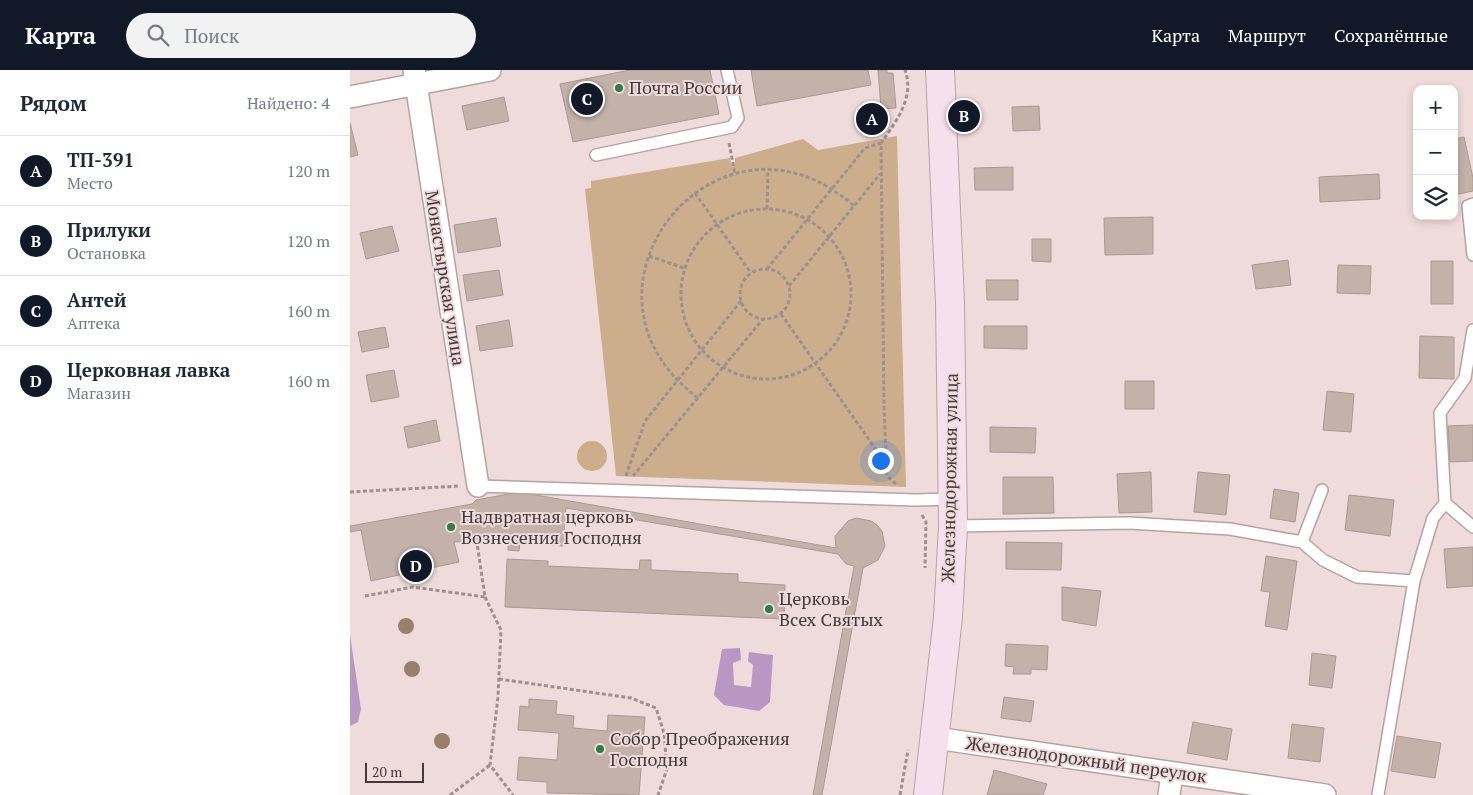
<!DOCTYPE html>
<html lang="ru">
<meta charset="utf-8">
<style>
body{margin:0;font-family:"PT Serif",serif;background:#f2f2f3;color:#1f2937}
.controls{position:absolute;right:15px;top:15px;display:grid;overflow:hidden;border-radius:10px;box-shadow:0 2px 8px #0003}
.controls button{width:45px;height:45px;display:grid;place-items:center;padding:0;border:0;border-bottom:1px solid #e0e1e3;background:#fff;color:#1f2937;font:25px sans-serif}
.scale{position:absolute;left:15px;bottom:12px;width:59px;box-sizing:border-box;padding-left:5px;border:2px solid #433a3b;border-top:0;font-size:14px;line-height:18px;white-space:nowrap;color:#433a3b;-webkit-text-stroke:4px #f0dbdc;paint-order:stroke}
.you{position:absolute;left:530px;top:390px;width:18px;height:18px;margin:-12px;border:4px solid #fff;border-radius:50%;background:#1a73e8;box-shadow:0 0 0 8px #1a73e833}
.badge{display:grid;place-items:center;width:32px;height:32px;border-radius:50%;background:#111827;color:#fff;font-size:16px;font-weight:700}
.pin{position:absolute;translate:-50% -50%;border:2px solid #fff;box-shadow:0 1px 5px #0006}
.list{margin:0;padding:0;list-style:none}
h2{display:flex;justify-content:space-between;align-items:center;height:65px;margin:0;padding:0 20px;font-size:21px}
h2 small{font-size:16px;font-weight:400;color:#747a83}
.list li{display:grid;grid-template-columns:32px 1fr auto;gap:15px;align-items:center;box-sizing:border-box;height:70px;padding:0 20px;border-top:1px solid #e0e1e3}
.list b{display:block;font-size:19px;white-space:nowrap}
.list p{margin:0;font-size:16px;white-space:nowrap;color:#747a83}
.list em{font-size:16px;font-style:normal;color:#747a83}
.icon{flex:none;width:28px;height:28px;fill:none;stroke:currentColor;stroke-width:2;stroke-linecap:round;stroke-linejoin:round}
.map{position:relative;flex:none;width:1123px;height:725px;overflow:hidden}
header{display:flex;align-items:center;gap:30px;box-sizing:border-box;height:70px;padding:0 25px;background:#111827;color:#fff}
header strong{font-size:24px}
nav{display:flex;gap:28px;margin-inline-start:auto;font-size:18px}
.search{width:350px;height:45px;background:#f2f2f3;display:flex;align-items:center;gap:12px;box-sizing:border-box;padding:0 18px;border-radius:28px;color:#747a83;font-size:19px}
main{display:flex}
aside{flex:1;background:#fff}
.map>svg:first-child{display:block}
</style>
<header>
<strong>Карта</strong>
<div class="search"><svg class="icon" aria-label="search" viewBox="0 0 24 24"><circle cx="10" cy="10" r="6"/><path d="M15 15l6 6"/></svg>Поиск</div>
<nav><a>Карта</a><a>Маршрут</a><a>Сохранённые</a></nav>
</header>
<main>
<aside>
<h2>Рядом<small>Найдено: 4</small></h2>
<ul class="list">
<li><span class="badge">A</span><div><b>ТП-391</b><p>Место</p></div><em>120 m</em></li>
<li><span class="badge">B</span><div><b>Прилуки</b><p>Остановка</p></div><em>120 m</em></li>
<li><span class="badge">C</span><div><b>Антей</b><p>Аптека</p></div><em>160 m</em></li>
<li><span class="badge">D</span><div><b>Церковная лавка</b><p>Магазин</p></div><em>160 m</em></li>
</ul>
</aside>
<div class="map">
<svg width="1123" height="725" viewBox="0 0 1123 725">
<rect width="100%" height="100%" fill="#f0dbdc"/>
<path fill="#ccae8d" d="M547 66 556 417 266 406 235 119 241 118V111L380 88 381 94H385V88L453 69 468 80Z
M227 386a15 15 0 1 1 30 0a15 15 0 1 1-30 0Z"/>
<path fill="#b997c4" d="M0 565 11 639 8 652 0 656Z
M390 578 391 590 383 593 384 615 401 617 403 595 398 591 399 582 423 585 420 632 409 641 374 635 364 625 372 579Z"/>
<path fill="#c3b1aa" stroke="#ab9993" d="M280 0H360L369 44 223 72 210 14Z
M401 0H518L521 15 407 36Z
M528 0H537V3H543L546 38 531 39Z
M154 27 159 51 117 60 112 36Z
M689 36 690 60 663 61 662 37Z
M519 44 526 45V53L518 52Z
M0 53 8 85 0 87Z
M1114 67 1123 108V121L1104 125V69Z
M663 97V120H625L624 98Z
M1029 104 1030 129 970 132 969 107Z
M803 147V184L755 185 754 148Z
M146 148 151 176 108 183 104 155Z
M42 156 49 181 16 189 10 163Z
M682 169H701V192L682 191Z
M938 190 941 215 906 219 902 195Z
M1081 191H1103V234H1081Z
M988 195 1021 196 1020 224 987 223Z
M149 200 153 225 117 231 113 205Z
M636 210H668V230H637Z
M159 250 163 276 130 281 126 256Z
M634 256H677V279L634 278Z
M35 257 39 277 12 282 8 262Z
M1070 266 1104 267V309L1069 308Z
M44 300 49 327 21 332 16 305Z
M775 311H804V339H775Z
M977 321 1004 324 1001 362 973 360Z
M86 350 90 371 58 378 54 357Z
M1123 355V391L1100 392 1098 356Z
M640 357 686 358 685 383 640 382Z
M801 402 802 442 769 443 767 404Z
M848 402 880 405 876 445 844 442Z
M653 407H703L704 443 653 444Z
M924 419 949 423 945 452 920 448Z
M169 422 486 478 485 466 498 451 506 448 521 451 527 455 532 461 535 476 528 490 513 498 472 725H463L504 496 496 494 488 484 216 438 213 476 170 472 169 481 158 480V471L104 472 109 492 21 511 11 460 0 462V456L122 434 126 430Z
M999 425 1044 430 1040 466 995 460Z
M656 472 712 473 711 500 656 499Z
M1123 477V516L1097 518 1094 479Z
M916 486 947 491 937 560 915 556 920 522 911 521Z
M157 489 198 491V496L289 500 290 490H301V500L388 504V512L435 515 434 549 155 537Z
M712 517 751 521 746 556 712 550Z
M656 574 698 576 697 600 681 599V604H663L664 597 655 596Z
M962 583 986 586 982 618 959 615Z
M654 627 684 631 681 652 651 648Z
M179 629 207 631 206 644 224 646 223 658 257 661 258 645 295 647 289 725 197 723V712L167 710 169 687 207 690 209 663 168 660 170 636 179 637Z
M843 652 882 659 877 690 837 683Z
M942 654 974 658 970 692 938 688Z
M1047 666 1091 673 1085 708 1041 701Z
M644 700 697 714 693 725H637Z"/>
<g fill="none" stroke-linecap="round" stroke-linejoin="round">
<g stroke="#b6a2a3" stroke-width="14">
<path id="lane" d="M246 85 382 57 388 48 377 0
M1123 134 1118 136 1123 185
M1123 260 1115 308 1090 343 1095 433 1123 457
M128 416 565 430 603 429
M603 456 779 453 880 459 952 472 973 490 1007 507 1064 511 1083 448 1095 433
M952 472 972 420
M1028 725 1064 511"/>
</g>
<g stroke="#b6a2a3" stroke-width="24">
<path id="street" d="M64 0 128 416
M0 27 140 0
M586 668 975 725
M819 725 822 703"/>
</g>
<g stroke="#b6a2a3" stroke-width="30">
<path id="secondary" d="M578 725 598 547 603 456 600 233 590 0"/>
</g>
<path stroke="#9e8f90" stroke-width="3" stroke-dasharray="4 2.5" stroke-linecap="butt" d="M379 73 385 104
M345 123 401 203
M417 139 418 100
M331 224a85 85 0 1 1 170 0a85 85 0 1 1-170 0Z
M299 186 334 198
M390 224a25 25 0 1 1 50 0a25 25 0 1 1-50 0Z
M417 199 515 78 531 73
M439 216 530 104
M431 244 536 394
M348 328C203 220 369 16 504 136
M276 406 295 351 391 231
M283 406 413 249
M546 414 537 406 534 337 531 73C546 52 565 27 555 0
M0 422 109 416
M572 445 576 452 575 498
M15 526 63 517 135 527 127 473
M135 527 151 560 148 627 140 695 163 725
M149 609 281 628 306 638 314 663 317 699 308 725
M100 725 140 695
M550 725 558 680"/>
<use href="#lane" stroke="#fff" stroke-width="11"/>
<use href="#street" stroke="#fff" stroke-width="21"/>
<use href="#secondary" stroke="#f7e0ed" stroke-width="28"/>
</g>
<g fill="#99806d">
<circle cx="56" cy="556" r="8"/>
<circle cx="62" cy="599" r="8"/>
<circle cx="92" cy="671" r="8"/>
</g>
<g fill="#327c4a" stroke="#f0dbdc" stroke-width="2">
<circle cx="269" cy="18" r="5"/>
<circle cx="101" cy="457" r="5"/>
<circle cx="419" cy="539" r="5"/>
<circle cx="250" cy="679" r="5"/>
</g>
<g text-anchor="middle" stroke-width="4" stroke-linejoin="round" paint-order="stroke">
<g font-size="18" fill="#433a3b" stroke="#f0dbdc" text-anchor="start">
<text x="279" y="24">Почта России</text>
<text x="111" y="453">Надвратная церковь<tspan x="111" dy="21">Вознесения Господня</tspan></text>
<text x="429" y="535">Церковь<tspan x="429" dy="21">Всех Святых</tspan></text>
<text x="260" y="675">Собор Преображения<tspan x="260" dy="21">Господня</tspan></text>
</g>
<g font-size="18" fill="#433a3b" stroke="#f0dbdc">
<text transform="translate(95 208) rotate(81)" y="6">Монастырская улица</text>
<text transform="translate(600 408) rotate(-89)" y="6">Железнодорожная улица</text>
<text transform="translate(736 690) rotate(8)" y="6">Железнодорожный переулок</text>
</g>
</g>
</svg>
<div class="controls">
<button>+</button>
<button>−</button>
<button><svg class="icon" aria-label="layers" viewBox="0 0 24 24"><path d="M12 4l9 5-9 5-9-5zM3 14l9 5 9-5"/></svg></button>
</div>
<div class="scale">20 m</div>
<div class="you"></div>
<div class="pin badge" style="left:522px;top:49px">A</div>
<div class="pin badge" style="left:614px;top:46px">B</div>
<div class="pin badge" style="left:237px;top:29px">C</div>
<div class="pin badge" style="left:66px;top:496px">D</div>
</div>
</main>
